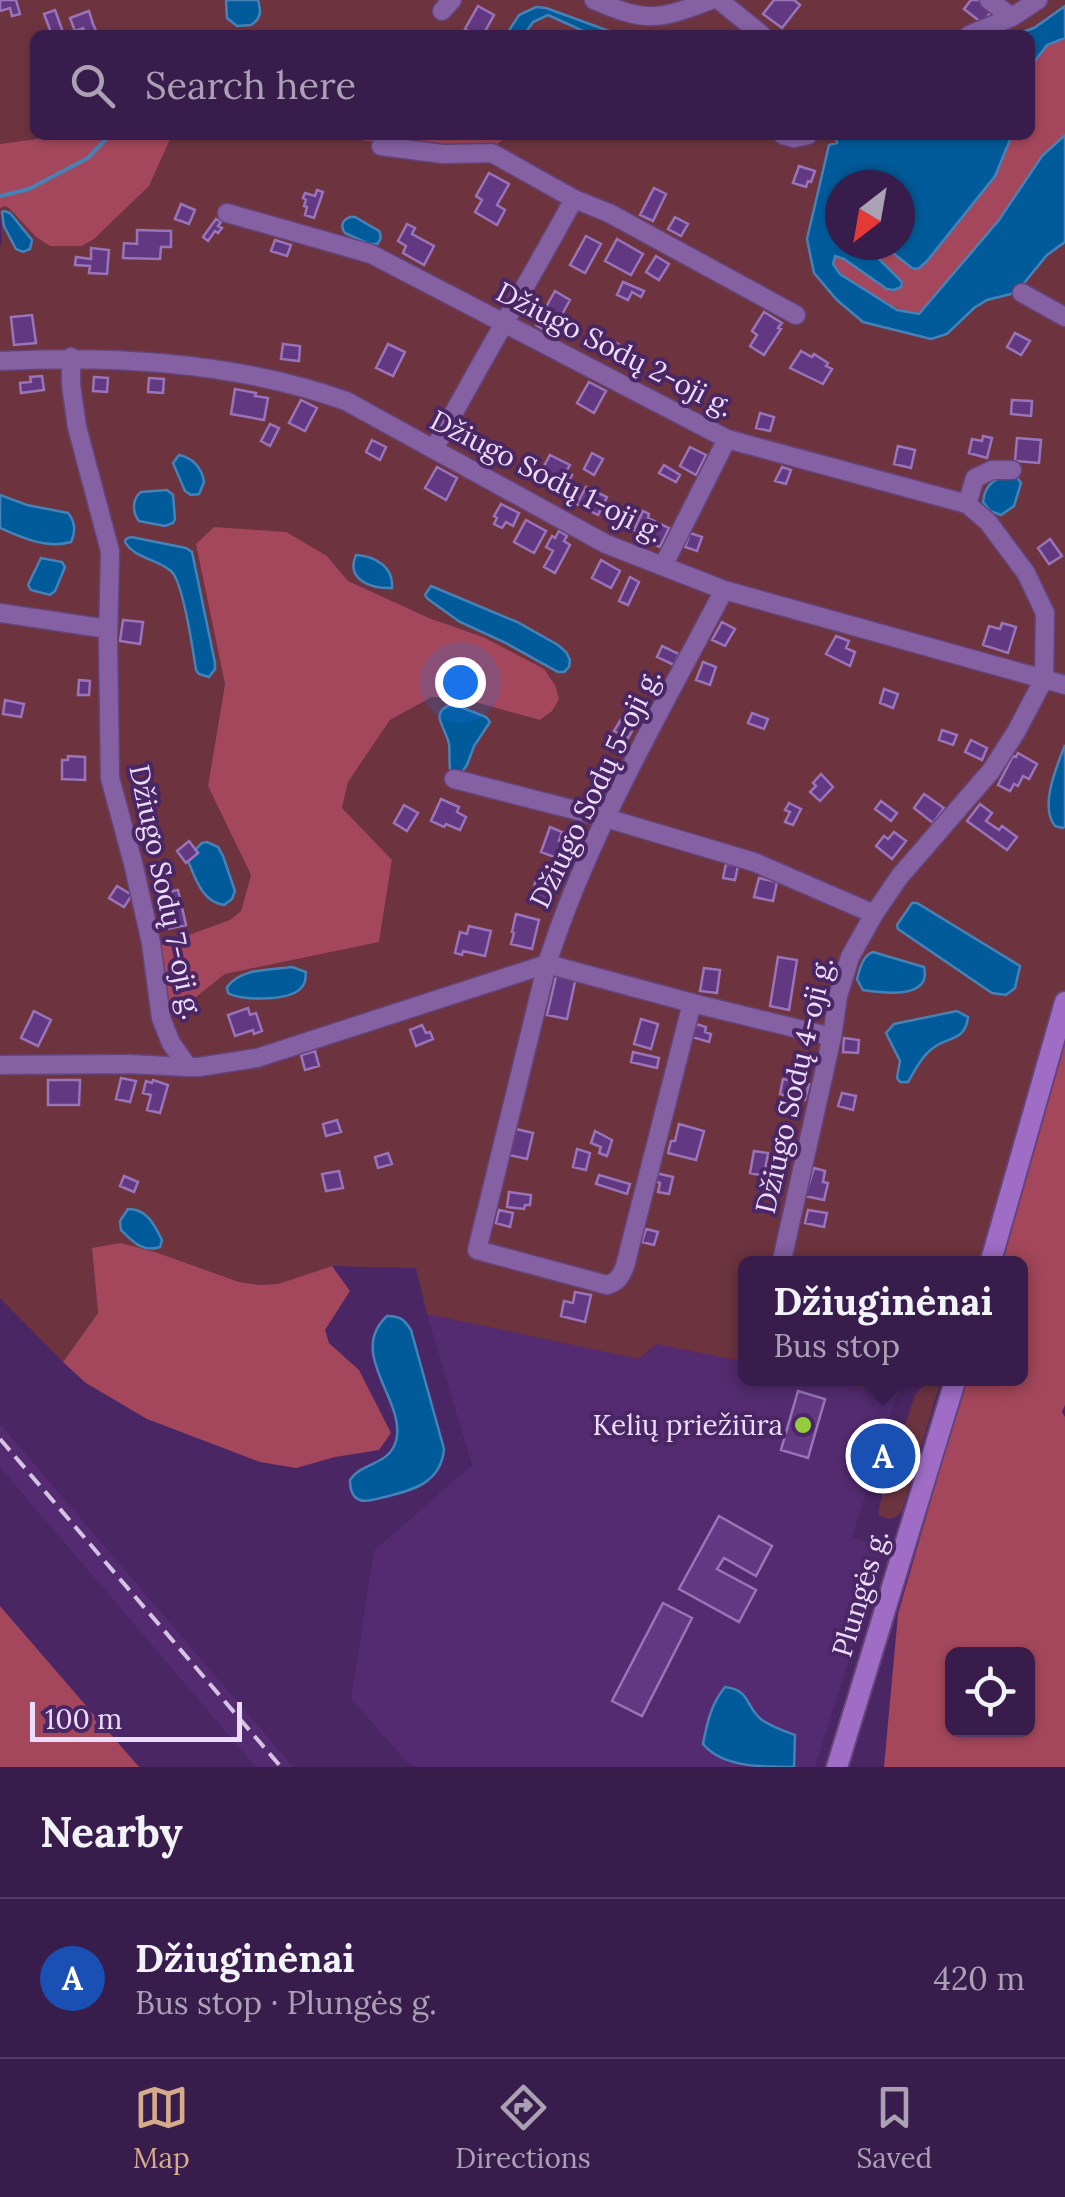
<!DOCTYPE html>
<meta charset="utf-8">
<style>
body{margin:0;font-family:Lora,serif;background:#432955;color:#f1f3f6}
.controls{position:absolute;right:30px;bottom:30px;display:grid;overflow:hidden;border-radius:15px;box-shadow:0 2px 8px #0004}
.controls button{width:90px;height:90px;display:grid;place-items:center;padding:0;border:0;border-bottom:2px solid #523a63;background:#381c4b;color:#f1f3f6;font:50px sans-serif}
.compass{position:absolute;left:825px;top:170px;width:90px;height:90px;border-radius:50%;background:#381c4b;box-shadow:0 2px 8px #0004;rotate:211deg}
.scale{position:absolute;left:30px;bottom:25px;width:212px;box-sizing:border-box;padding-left:10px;border:5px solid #ebdcfa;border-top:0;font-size:28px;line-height:35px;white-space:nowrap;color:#ebdcfa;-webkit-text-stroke:8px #4a2664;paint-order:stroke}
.you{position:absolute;left:460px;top:682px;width:35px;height:35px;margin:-25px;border:8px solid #fff;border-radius:50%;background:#1a73e8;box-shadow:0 0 0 15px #1a73e833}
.badge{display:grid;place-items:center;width:65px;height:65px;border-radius:50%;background:#d6ab8b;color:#fff;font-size:32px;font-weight:700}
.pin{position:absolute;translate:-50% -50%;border:5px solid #fff;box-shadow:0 2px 10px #0006}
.popup{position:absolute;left:738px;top:1256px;width:290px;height:130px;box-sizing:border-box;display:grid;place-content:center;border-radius:15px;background:#381c4b;filter:drop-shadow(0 2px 8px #0005);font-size:32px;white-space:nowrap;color:#aba1b5}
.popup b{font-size:38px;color:#f1f3f6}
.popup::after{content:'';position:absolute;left:50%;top:100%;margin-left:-20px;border:20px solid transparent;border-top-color:#381c4b}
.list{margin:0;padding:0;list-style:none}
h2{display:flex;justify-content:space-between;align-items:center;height:130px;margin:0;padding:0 40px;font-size:42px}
h2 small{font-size:32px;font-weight:400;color:#aba1b5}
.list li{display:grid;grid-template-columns:65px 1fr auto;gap:30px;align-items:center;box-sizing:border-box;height:160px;padding:0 40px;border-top:2px solid #523a63}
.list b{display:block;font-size:38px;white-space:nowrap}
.list p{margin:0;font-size:32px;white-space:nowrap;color:#aba1b5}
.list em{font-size:32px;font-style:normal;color:#aba1b5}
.icon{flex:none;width:55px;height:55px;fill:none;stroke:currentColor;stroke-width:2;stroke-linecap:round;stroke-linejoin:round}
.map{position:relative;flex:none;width:1065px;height:1767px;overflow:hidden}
.search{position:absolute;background:#381c4b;box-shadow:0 2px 8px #0004;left:30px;right:30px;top:30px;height:110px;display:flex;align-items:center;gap:25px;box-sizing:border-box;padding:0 35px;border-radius:15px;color:#aba1b5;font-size:38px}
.sheet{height:290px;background:#381c4b}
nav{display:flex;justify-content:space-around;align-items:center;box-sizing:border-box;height:140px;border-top:2px solid #523a63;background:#381c4b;font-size:28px;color:#aba1b5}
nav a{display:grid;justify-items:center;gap:5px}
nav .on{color:#d6ab8b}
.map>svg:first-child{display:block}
</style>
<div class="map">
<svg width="1065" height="1767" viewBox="0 0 1065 1767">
<rect width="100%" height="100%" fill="#4a2664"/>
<path fill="#542b71" d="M427 1314 639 1359 656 1344 745 1362 746 1378 822 1379 897 1394 852 1537 884 1547 815 1767H420L408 1763 351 1699 374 1551 472 1465Z
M0 1424 223 1685 293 1767H256L0 1467Z"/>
<path fill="#6d3440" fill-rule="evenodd" d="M0 0H1065V6L1034 28 1013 35H620L546 8 519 15 506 35H407L403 33 397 35H35V135H43L36 139 0 144Z
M548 15 592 35H524L533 22Z
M172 135H314L447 150 492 148 509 135H835L837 136V143L829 146 807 239 947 334 974 309 1065 242V1002L990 1263 746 1264 745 1362 656 1344 639 1359 427 1314 416 1268 332 1266 278 1284 259 1285 239 1282 158 1253 92 1249 98 1313 63 1362 0 1298V246L2 245 0 208 5 206 10 209 36 237 82 246 94 239 149 186ZM327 556 348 581 429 618 483 637 540 720 464 699 432 697 390 720 348 782 342 809 392 860 379 942 225 974 169 1018 156 947 230 921 241 911 251 875 208 786 225 684 215 631Z
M822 1379H902L897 1394Z
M932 1383H940L902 1511C895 1519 889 1521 879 1515V1507L915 1395 922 1387Z"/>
<path fill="#a4475c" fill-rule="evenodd" d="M1062 37 1065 38V135L1042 156 998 220 919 315C892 309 850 287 833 264L835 256 902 282 865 245H883L912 268 995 176 1012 135H1030V67L1048 45Z
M43 135H172L149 186 94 239 82 246H50L36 237 10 209 5 206 0 208V144L36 139Z
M314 135H509L492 148 447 150Z
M214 527 286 532 327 556 348 581 429 618 483 637 544 669 555 685 559 699 552 711 540 720 464 699 432 697 390 720 348 782 342 808 392 860 379 942 225 974 168 1019 156 947 230 920 241 911 251 875 208 786 225 684 196 544Z
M1065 1036V1405L1062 1412 1065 1417V1767H884L898 1614 966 1379 1020 1378V1264L999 1263ZM952 1654H1028V1730H952Z
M121 1243 158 1253 239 1282 259 1285 278 1284 332 1266 350 1291 325 1330 329 1343 359 1370 391 1433 379 1450 335 1457 296 1468 260 1462 147 1419 86 1383 63 1362 98 1313 92 1248Z
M0 1606 139 1767H0Z"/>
<path fill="#015b9a" stroke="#4782b7" stroke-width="2.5" d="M226 0H258C261 11 262 18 251 25L237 26 227 18Z
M1065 6V38L1047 45 1030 67V35H1013L1034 28Z
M536 7 546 8 620 35H592L548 15 533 22 524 35H506L519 15Z
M835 135H1012L995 176 927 261 918 269 912 268 883 245H900V185H840V245H865L902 282 901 287 894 290 887 289 844 259 835 256 833 264 840 274 897 310 919 314 999 220 1042 156 1065 135V242L1047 255 1020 288 1011 294 987 300 974 308 947 334 931 339 863 322 837 300 814 273 807 239 829 145 837 143Z
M4 211 10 213 32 240 30 249 23 252 16 249 4 226 2 212Z
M350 217H355L379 231C382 236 381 240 377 244H369L345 233C340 227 342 220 350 217Z
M179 455C193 458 202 468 204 482L199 494 191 495 185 491 173 463Z
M1015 475 1021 483 1014 506 1001 515 990 511 983 502C985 482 997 477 1015 475Z
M167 490 173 495 175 519 173 523 165 526 139 521C132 512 132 499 141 492Z
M0 495 27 505 68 513C75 521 76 532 71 542 47 549 22 538 0 528Z
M131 537 186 548 192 552 215 663V669L209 677 199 674 196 670C193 650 183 581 171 571 157 559 134 558 125 542L126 539Z
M356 555C375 556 394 567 392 588 372 589 345 580 356 555Z
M41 558 62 562 65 567 55 591 50 595 31 590 28 585Z
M431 586 517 622 558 645 566 652 570 660 569 667 564 672H558L504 642 460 622 428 599 425 595Z
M453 704 486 717 490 722 474 746 467 765 462 772 458 773 450 769C449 761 450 752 449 744 446 727 427 712 453 704Z
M1065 745V827L1062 828 1055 826C1039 806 1057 766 1065 745Z
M207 842 218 847 223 856 235 891 232 899 224 905C202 902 196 879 188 861L198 853 196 849 202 843Z
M912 903H917L1020 966 1015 988 1006 995 992 993 898 929 897 925Z
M873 952 924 967C932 1000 883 993 863 990L857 979C860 969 862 956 873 952Z
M292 967 306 972C305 979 306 983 301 988 290 1001 241 1001 228 993L227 987C241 968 269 970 292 967Z
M957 1011 968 1017C965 1042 948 1036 933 1048 922 1056 915 1070 908 1082H900L897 1078 900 1061 886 1033 894 1024Z
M128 1209C147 1209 154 1224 162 1240L160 1247C143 1253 132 1241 121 1230L120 1221Z
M387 1316C400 1316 404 1319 411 1330L444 1449C441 1483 413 1490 385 1497 378 1498 367 1503 360 1500 351 1497 350 1488 350 1480 361 1462 389 1466 396 1441 407 1401 346 1354 387 1316Z
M725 1687C751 1690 745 1707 762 1720 772 1727 784 1731 795 1735L794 1767C760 1767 722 1767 703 1744 707 1723 711 1704 725 1687Z"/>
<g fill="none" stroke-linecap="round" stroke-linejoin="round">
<path stroke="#4782b7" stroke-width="4" d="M0 196 29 189 88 158 110 135"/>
</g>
<path fill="#633883" stroke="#9a74b9" stroke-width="2.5" d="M0 0H16L20 14 12 16 10 8 0 11Z
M774 0H794L800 5 782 28 763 14Z
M971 0H978L995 7 982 23 964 9Z
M478 6 494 15 483 35H476L465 29Z
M55 10 64 35H52L44 14Z
M89 11 93 24 98 35H86L83 28 75 31 70 18Z
M799 166 815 171 811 182 808 181 806 187 793 183Z
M489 173 509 184 497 205 505 210 497 225 475 212 482 200 476 196Z
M654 188 666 194 653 221 640 215Z
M317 190 323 192 314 218 305 215 307 207 304 206 306 200 303 198 305 193 315 196Z
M181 204 195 210 189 224 175 219Z
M675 217 688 224 681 236 668 229Z
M216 219 221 222 218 226 222 228 218 233 215 231 208 241 203 237Z
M407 224 415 228 412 234 434 246 424 265 403 253 406 246 398 241Z
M137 230 171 231V247H161L160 259 123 258 124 243 137 244Z
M586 236 601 244 585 273 570 265Z
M617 239 643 254 631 275 605 261Z
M275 240 291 245 287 256 271 251Z
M91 248 109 250 107 274 89 273 90 266 75 265 76 257 91 259Z
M656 256 669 264 659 280 646 272Z
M623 282 644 291 641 297 632 292 628 300 617 295Z
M555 291 570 300 551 334 536 325Z
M764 312 782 323 778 328 781 329 764 355 750 346 757 335 752 331Z
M32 315 36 343 14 345 11 317Z
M1015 333 1030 341 1021 355 1007 347Z
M611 340 622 346 614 360 599 352 605 342 609 345Z
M283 344 300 346 299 361 281 359Z
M388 344 405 352 393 376 376 368Z
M801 351 812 357 814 354 828 363 826 366 832 369 823 384 790 368Z
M42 376 44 390 21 393 20 383 31 382 30 377Z
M94 377 108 378 107 392 93 391Z
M149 378 164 379 163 393 148 392Z
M589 382 606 391 594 413 577 403Z
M235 389 256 393 255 396 268 398 264 420 231 414Z
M301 400 317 408 305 431 289 423Z
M1012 400 1032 401 1031 416 1011 414Z
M760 413 774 417 770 431 756 428Z
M270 424 279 428 270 446 261 441Z
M983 436 992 438 987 458 969 453 972 439 982 441Z
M1017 438 1041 440 1039 463 1015 461Z
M372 440 386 447 380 460 366 452Z
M898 446 915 450 911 468 894 464Z
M690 447 706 455 696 475 680 466Z
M592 453 603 459 594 475 584 469Z
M550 455 570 465 566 472 572 475 561 496 551 491 554 485 538 477Z
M664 465 680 475 676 482 659 473Z
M437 467 457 478 446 500 425 488Z
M782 467 791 470 786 484 775 481Z
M586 487 607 497 598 515 577 504Z
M501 504 519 513 513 526 506 522 502 528 494 524 497 518 494 516Z
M643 511 649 514 648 518 669 528 660 547 642 539 644 535 634 530Z
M526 520 546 531 534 553 514 542Z
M559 531 567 536 564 541 570 545 555 573 544 567 553 551 546 547 552 536 555 538Z
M690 533 702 537 697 551 685 547Z
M1050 539 1062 556 1049 564 1038 548Z
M601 560 620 571 611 588 592 578Z
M630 577 639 582 628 605 619 601Z
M123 620 143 622 140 644 120 641Z
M722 622 735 629 725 646 712 640Z
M1002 623 1016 627 1008 653 983 645 989 626 1000 629Z
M836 636 849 641 846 648 855 652 850 666 826 654Z
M662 646 679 654 674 665 657 657Z
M703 662 716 667 710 685 696 680Z
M79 680 90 681 89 695H78Z
M884 689 898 694 893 708 880 703Z
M5 700 24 704 21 717 3 714Z
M752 713 768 719 764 729 748 723Z
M623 716 636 724 628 738 614 731Z
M942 730 957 735 953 745 939 740Z
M971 740 987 748 982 760 965 752Z
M1018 753 1037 764 1029 779 1023 776 1018 786 1014 784 1010 791 998 785 1013 756 1016 757Z
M68 756 85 757V780L62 779V760H68Z
M821 774 833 787 820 801 810 792 816 786 813 783Z
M924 794 944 808 933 823 914 808Z
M441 799 459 807 457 812 466 817 460 830 446 824 444 827 431 821Z
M881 801 897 813 891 821 875 809Z
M789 803 801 809 793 825 785 822 790 812 785 810Z
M980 804 992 813 986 821 999 830 1002 826 1017 837 1007 850 967 821Z
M404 805 418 813 407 831 394 823Z
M550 827 562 832 559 841 568 844 562 860 541 852Z
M894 832 906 841 892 859 876 846 884 836 888 839Z
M189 841 198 853 186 863 177 851Z
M726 864 738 866 735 880 723 878Z
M759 878 777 882 773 901 754 897Z
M536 880 555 887 549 902 535 896 538 889 534 887Z
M117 886 132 895 124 907 109 898Z
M178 890 186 925 167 929 159 894Z
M516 914 539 920 532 949 511 944 514 933 512 932Z
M469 926 491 931 485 956 463 951 462 955 455 953 460 932 467 934Z
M778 957 797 960 789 1010 770 1006Z
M704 968 720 970 717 993 700 991Z
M557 972 576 977 567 1019 547 1015Z
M248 1008 250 1015 256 1013 262 1031 254 1034 253 1030 235 1036 228 1015Z
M34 1011 51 1020 38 1046 21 1038Z
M641 1019 658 1024 651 1049 634 1044Z
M696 1024 706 1027 705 1032 711 1034 709 1042 692 1037Z
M422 1025 426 1033 430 1032 433 1039 416 1046 410 1030Z
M844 1038 859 1040 858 1053 843 1052Z
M315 1051 319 1066 305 1070 301 1055Z
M633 1052 659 1058 657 1068 631 1062Z
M121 1078 136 1081 130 1102 116 1099Z
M783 1079 809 1084 805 1100 780 1094Z
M48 1080H80L79 1105H48Z
M153 1080 168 1085 160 1113 147 1110 151 1095 143 1093 146 1081 152 1083Z
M842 1093 856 1096 853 1110 838 1106Z
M337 1120 341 1132 326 1136 323 1124Z
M679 1124 704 1131 696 1160 668 1153 671 1141H675Z
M516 1129 533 1133 527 1159 509 1155Z
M595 1131 612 1140 607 1156 599 1153 601 1147 591 1143Z
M577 1149 590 1153 586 1170 573 1167Z
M754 1151 768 1153 764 1176 750 1173Z
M388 1153 392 1164 378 1168 375 1157Z
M814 1168 825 1171 823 1182 828 1183 824 1200 805 1196Z
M339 1171 343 1188 326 1191 322 1174Z
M656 1173 673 1177 669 1194 658 1192 660 1183 655 1181Z
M599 1175 630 1184 627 1194 596 1184Z
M124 1176 138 1182 134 1192 120 1186Z
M509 1192 531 1195 530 1205H525L524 1209 507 1207Z
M499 1210 513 1213 510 1227 496 1223Z
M808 1210 827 1213 824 1227 805 1223Z
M646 1229 658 1232 654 1245 642 1242Z
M575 1292 591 1295 585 1322 561 1316 564 1301 573 1303Z
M798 1391 825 1399 808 1458 781 1450Z
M719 1516 772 1546 756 1576 724 1558 717 1569 756 1590 739 1622 679 1589Z
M663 1603 692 1618 642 1716 612 1701Z"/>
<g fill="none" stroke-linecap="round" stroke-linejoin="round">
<g stroke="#644479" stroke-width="21">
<path id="minor" d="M594 0C647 23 658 20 711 0
M719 0 762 35
M989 0 1012 17
M442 11 452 0
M969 35 1012 17 1038 0
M783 135 794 138 808 135
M381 146 443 154 492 153 574 199 609 213 796 315
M227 213 371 254 727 439 967 504 988 522 1026 573 1045 613 1044 679 1016 732 991 771 900 876 874 914 850 957 838 996 832 1037 781 1264
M1022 293 1065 317
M71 357V385L77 427 110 551 108 641 110 778 133 863 151 943 161 1018 171 1043 188 1067H199L257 1058 547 964 692 1003 832 1037
M0 361C116 355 236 362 346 401L606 544 724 590 1065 685
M434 449C479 365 528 283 574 199
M967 504 975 478 992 470H1012
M663 566 727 439
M0 613 108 629
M454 779 606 818 754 862 874 914
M692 1003 625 1266C621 1276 618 1282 607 1285L477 1250 547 964C588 834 661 711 724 590
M0 1065 128 1064 188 1067"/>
</g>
<g stroke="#644479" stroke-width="24">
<path id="major" d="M990 1264 1065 1002
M837 1767 956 1378"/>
</g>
<use href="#minor" stroke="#8560a3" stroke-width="18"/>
<use href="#major" stroke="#9f6dc6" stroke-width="20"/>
<path stroke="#d5c3e5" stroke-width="4" stroke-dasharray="15 8" stroke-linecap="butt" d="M0 1439 281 1767"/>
</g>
<circle fill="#95cc3b" stroke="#4a2664" stroke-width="4" cx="803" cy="1425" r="10"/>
<g text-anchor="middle" stroke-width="8" stroke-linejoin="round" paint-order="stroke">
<g font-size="28" fill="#ebdcfa" stroke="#4a2664">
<text transform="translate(615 349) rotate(27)" y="10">Džiugo Sodų 2-oji g.</text>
<text transform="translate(547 476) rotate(27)" y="10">Džiugo Sodų 1-oji g.</text>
<text transform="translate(595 788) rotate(-64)" y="10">Džiugo Sodų 5-oji g.</text>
<text transform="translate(166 892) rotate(78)" y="10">Džiugo Sodų 7-oji g.</text>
<text transform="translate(794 1085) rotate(-77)" y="10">Džiugo Sodų 4-oji g.</text>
<text transform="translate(860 1593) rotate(-73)" y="10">Plungės g.</text>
</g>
<g font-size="28" fill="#ebdcfa" stroke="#4a2664" text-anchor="end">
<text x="783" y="1435">Kelių priežiūra</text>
</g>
</g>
</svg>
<div class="controls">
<button><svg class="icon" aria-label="locate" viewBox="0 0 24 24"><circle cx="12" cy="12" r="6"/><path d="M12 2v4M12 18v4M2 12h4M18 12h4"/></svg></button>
</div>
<svg class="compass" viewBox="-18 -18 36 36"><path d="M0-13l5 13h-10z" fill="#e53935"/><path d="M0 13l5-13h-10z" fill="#aba1b5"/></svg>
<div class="scale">100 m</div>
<div class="you"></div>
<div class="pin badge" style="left:883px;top:1456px;background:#1a4fb4">A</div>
<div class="popup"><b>Džiuginėnai</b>Bus stop</div>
<div class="search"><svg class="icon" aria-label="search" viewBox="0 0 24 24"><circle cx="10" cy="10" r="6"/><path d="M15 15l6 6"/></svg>Search here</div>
</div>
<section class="sheet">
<h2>Nearby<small></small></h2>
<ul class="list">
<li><span class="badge" style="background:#1a4fb4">A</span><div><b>Džiuginėnai</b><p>Bus stop · Plungės g.</p></div><em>420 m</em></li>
</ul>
</section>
<nav>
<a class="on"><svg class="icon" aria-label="map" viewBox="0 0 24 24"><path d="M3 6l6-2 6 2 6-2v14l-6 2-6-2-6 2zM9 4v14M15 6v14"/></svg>Map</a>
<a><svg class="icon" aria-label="directions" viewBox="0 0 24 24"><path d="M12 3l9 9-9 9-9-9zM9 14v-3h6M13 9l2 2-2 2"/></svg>Directions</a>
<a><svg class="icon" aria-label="saved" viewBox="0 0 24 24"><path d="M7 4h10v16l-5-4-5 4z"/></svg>Saved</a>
</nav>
